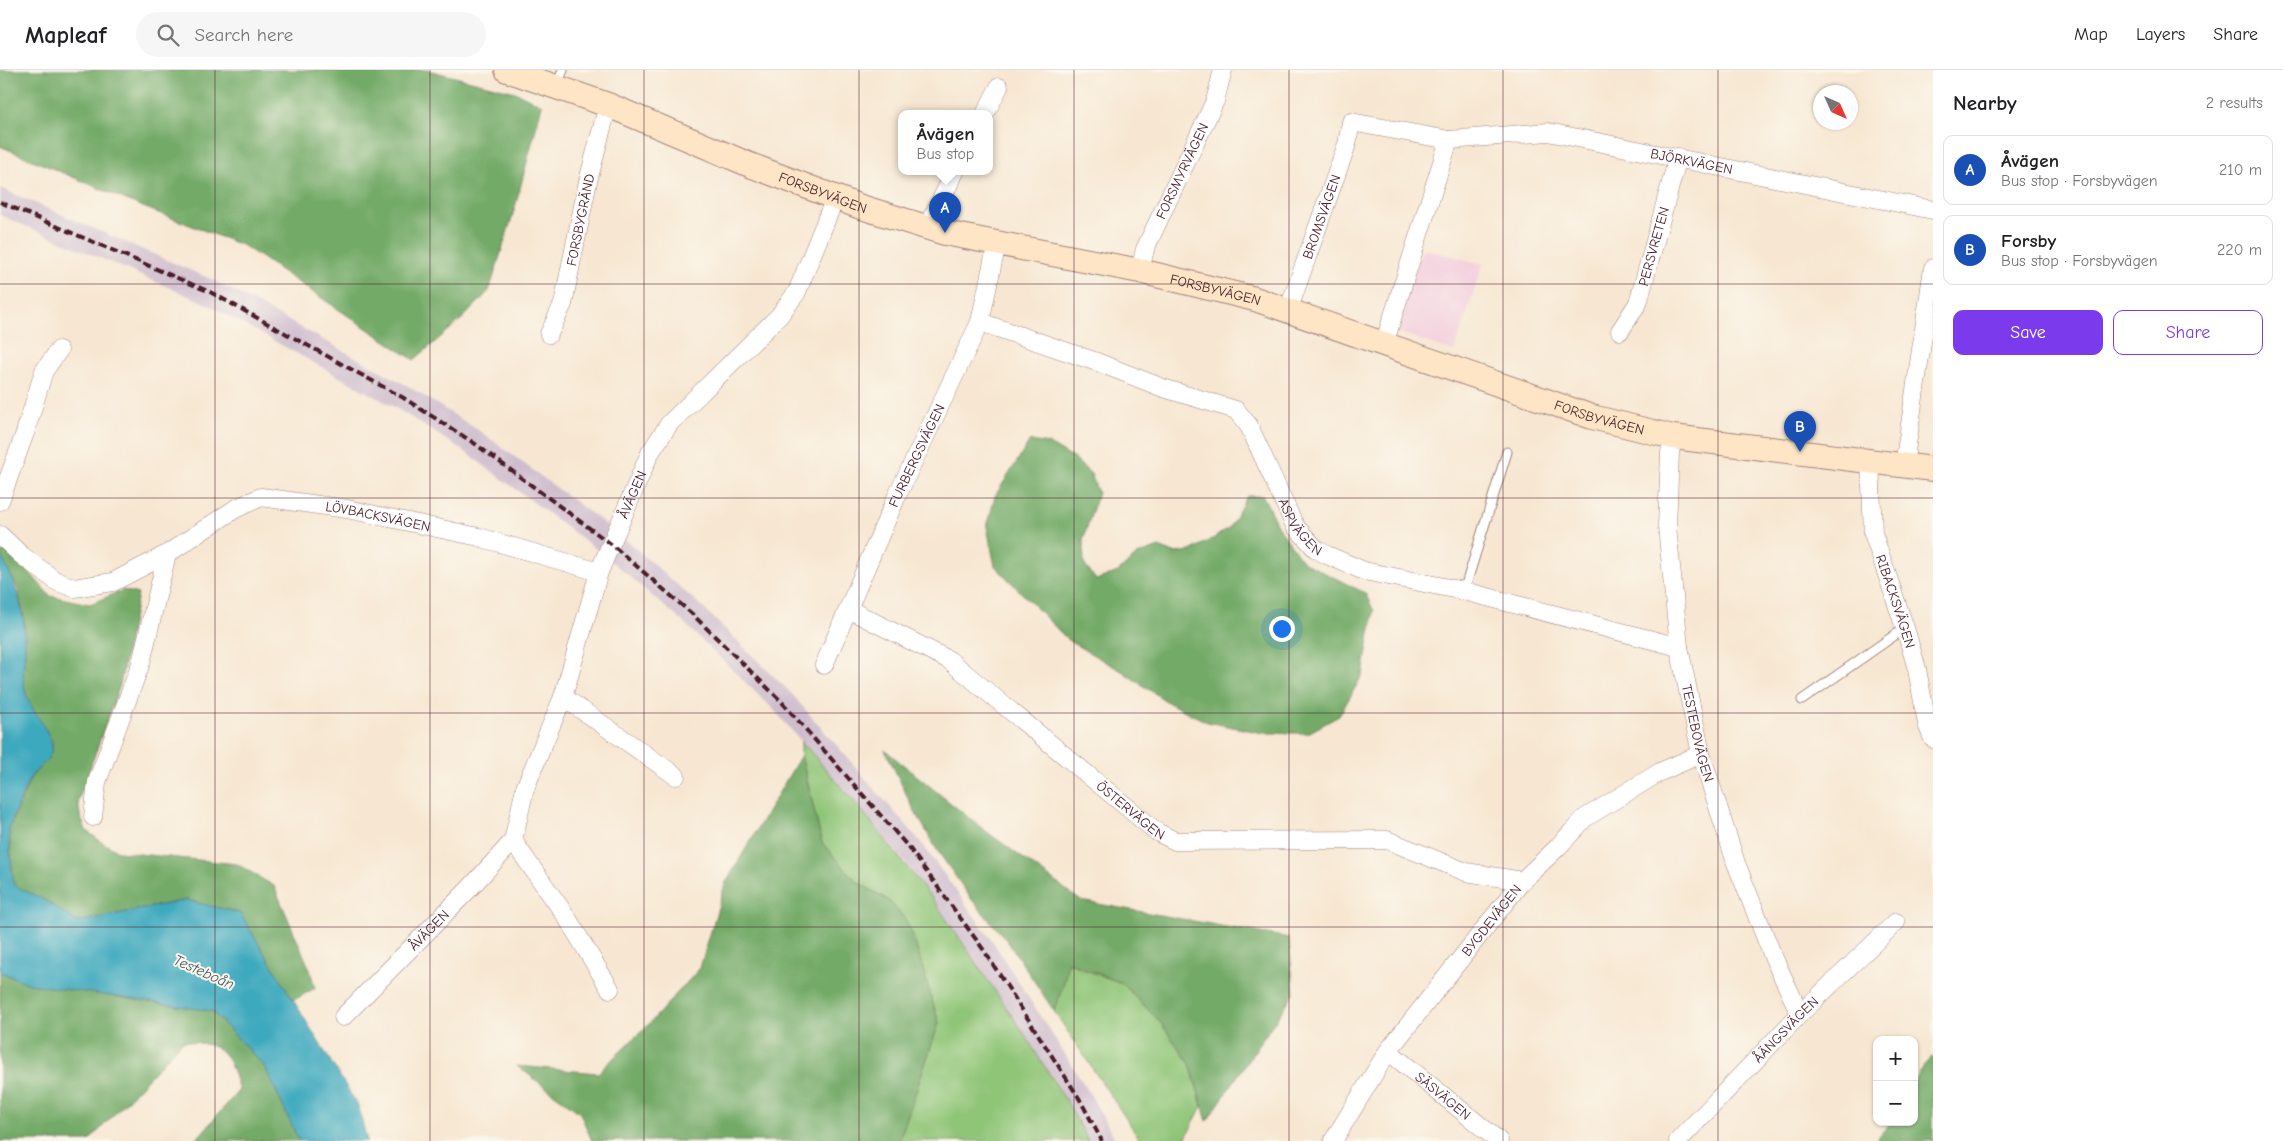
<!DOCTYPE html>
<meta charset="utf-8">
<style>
body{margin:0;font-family:"Comic Neue",sans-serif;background:#f6f6f6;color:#202124}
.controls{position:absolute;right:15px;bottom:15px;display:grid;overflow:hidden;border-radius:10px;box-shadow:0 1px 4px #0004}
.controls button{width:45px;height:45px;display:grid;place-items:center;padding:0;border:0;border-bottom:1px solid #e0e0e0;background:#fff;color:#202124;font:25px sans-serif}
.compass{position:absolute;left:1813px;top:15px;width:45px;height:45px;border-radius:50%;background:#fff;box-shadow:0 1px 4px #0004;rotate:135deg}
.you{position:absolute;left:1281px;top:558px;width:18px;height:18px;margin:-12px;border:4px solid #fff;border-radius:50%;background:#1a73e8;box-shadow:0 0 0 8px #1a73e833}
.badge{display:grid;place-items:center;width:32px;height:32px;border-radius:50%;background:#7c3aed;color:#fff;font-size:16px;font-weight:700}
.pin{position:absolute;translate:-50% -41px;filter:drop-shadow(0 1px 2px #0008)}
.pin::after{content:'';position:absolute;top:26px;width:18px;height:15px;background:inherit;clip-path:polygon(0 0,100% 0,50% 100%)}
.popup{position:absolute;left:898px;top:40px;width:95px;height:65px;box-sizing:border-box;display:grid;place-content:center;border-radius:10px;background:#fff;filter:drop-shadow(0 1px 4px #0005);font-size:16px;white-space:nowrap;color:#757577}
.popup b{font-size:19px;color:#202124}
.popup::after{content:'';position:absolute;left:50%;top:100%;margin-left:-10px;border:10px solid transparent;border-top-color:#fff}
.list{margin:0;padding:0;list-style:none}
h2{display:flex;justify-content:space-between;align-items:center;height:65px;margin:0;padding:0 20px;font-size:21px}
h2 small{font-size:16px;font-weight:400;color:#757577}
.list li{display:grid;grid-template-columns:32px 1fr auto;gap:15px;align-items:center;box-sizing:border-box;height:70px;margin:0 10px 10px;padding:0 10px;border:1px solid #e0e0e0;border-radius:10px}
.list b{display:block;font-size:19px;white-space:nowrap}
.list p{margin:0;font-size:16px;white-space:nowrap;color:#757577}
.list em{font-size:16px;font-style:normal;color:#757577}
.actions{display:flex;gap:10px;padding:15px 20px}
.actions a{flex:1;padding:11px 0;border:1px solid #7c3aed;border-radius:10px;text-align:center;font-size:18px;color:#7c3aed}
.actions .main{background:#7c3aed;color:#fff}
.icon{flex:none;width:28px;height:28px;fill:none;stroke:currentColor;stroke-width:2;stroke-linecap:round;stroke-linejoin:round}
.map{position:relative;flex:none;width:1933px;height:1071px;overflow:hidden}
header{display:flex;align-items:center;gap:30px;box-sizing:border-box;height:70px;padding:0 25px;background:#fff;border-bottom:1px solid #e0e0e0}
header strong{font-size:24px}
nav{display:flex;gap:28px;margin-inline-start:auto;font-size:18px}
.search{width:350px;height:45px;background:#f6f6f6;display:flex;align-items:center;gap:12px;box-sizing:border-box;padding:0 18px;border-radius:28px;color:#757577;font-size:19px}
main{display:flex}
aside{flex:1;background:#fff}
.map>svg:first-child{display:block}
</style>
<header>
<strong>Mapleaf</strong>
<div class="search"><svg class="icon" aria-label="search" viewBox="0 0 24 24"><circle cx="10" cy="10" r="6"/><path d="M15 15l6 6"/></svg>Search here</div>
<nav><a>Map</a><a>Layers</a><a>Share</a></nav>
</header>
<main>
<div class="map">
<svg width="1933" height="1071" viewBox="0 0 1933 1071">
<rect width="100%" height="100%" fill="#fbf7ec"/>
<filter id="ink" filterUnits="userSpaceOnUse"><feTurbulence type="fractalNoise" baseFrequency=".02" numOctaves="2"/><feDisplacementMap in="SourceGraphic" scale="10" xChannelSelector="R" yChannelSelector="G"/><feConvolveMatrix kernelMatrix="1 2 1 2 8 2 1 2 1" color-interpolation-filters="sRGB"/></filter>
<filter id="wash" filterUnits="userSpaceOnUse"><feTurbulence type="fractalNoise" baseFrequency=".0096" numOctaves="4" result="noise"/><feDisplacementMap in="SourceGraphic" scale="20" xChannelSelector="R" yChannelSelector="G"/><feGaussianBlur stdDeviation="1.12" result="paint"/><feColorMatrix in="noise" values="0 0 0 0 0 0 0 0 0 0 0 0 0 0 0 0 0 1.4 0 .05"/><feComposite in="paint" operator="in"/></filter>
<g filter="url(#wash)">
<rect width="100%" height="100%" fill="#f7e7d2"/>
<path fill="#f3cfde" d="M1424 179 1483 194 1454 282 1395 261 1407 211Z"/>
<path fill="#cfbdce" d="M0 118 215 211 408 316 481 362 619 464 699 534 790 622 920 771 993 872 1089 1022 1116 1071H1088L1068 1034 1023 962 938 837 900 786 801 671 773 639 683 552 603 484 467 383 396 338 205 233 0 145Z"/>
<path fill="#8fc577" stroke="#6c7251" d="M801 671 859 737 934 831 1023 962 1068 1034 1088 1071H899L939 953 913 866 905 849 888 830 857 812 822 773 801 685Z
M1067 891 1082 899 1122 913 1160 952 1190 994 1202 1036 1184 1071H1141L1054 941 1063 916Z"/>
<path fill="#73aa68" stroke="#5e644a" d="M0 0H427L515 22 542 35 514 141 489 221 463 248 414 290 244 176 138 135 0 76Z
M1030 371 1049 374 1073 388 1091 404 1098 423 1083 470 1084 494 1096 510 1118 502 1137 485 1159 477 1174 483 1190 481 1214 468 1230 457 1247 426H1263L1277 455 1303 492 1365 523 1374 541 1363 604 1339 646 1308 663H1263L1207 652 1169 633 1120 600 1069 571 995 496 987 457 995 426Z
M0 473 17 488 50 526 90 534 123 520 138 524 120 615 78 731 80 745 86 760 101 772 120 782 237 794 274 816 310 900 315 918 292 931 240 843 187 830 77 852 46 831 13 815 9 759 31 707 48 689 52 679V670L40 654 27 627 22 606 25 584 24 549 18 519 0 484Z
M885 680 979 756 1081 831 1289 868 1294 923 1207 1051 1190 994 1160 952 1122 913 1068 892 1063 916 1054 941 1008 872 972 830 937 780 912 736Z
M801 685 822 773 857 812 888 830 905 849 913 866 939 953 899 1071H592L580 1043 517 996 598 1003 650 953 700 898 725 814Z
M0 902 30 914 212 941 265 997 299 1071H195L239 1020C226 981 227 975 183 971L89 1071H0Z
M1933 986V1071H1875L1891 1052H1914C1914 1020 1907 1010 1933 986Z"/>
<path fill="#3ea9be" stroke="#446474" d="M0 484C19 519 25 542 25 582 24 598 21 611 27 627 32 640 53 666 52 678 50 692 37 697 30 708 26 717 9 753 9 761 9 779 12 797 14 815L46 831 77 852 187 830 240 843 358 1036 367 1071H299L265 997 212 941 30 914 0 902Z"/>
</g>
<g filter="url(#ink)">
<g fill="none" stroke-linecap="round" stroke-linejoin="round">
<g stroke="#a0837e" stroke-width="11">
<path id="lane" d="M557 15 563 0
M1464 521 1507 382
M1802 630 1905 558"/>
</g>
<g stroke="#a0837e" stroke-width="19">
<g id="street">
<path d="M985 44 999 17"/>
<path d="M927 157 955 102"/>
<path id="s1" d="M1140 201 1145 179 1215 31 1223 0"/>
<path id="s2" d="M1288 241 1347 74 1351 52 1449 70 1548 62 1933 140"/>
<path id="s3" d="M980 252 1097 292 1163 318 1236 340 1249 356 1295 456 1316 479 1327 485 1364 501 1464 521 1679 577"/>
<path id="s4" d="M1620 261 1638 233 1678 87"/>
<path id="s5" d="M549 264 563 234 588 111 608 35"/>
<path d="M1384 274 1449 70"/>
<path id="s6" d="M1673 367 1670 383 1667 456 1679 577 1701 684 1736 793 1772 884 1800 944"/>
<path id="s7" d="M1870 391 1873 463 1905 558 1917 599 1927 654 1933 669"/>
<path d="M1904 395 1933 198"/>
<path d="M0 431 25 363 44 301 59 280"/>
<path id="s8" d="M0 465 20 484 56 511 74 518 113 512 167 484 235 439 261 427 347 439 479 467 599 502"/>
<path id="s9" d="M848 539 949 590 1157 762 1175 771 1387 770 1466 802 1522 811"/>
<path id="s10" d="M824 595 896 428 980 252 995 182 999 175"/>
<path d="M563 627 676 706"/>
<path d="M93 747 97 712 141 593 167 484"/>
<path d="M513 771 566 846 610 919"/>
<path id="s11" d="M343 947 470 818 513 771 525 718 563 627 599 502 650 383 669 354 779 246 797 222 835 128"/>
<path id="s12" d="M1388 981 1499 1071"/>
<path id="s13" d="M1333 1071 1388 981 1522 811 1557 778 1585 748 1660 702 1701 684"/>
<path id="s14" d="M1678 1071 1800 944 1896 852"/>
</g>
</g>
<g stroke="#a0837e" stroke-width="26">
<g id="secondary">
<path id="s15" d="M507 0 608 35 750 95 858 136 945 163 1140 201 1255 229 1592 347 1673 367 1933 399"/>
</g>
</g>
<use href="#lane" stroke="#fff" stroke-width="9"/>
<use href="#street" stroke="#fff" stroke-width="18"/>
<use href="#secondary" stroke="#fde5c5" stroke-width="24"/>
<path stroke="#4a1f2b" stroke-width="4" stroke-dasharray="8 4" stroke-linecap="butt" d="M0 132 210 222 402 327 474 373 611 474 691 543 781 631 910 779 983 879 1079 1028 1102 1071"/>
</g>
</g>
<path fill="none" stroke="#4a1f2b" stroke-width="1" stroke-opacity="0.55" d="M215 0V1071M430 0V1071M644 0V1071M859 0V1071M1074 0V1071M1289 0V1071M1503 0V1071M1718 0V1071M0 214H1933M0 428H1933M0 643H1933M0 857H1933"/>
<g text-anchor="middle" stroke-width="4" stroke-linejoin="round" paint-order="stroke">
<g font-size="14" fill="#4a1f2b" stroke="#fbf7ec">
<text dy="5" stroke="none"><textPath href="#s2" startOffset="545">BJÖRKVÄGEN</textPath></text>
<text dy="5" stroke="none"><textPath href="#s1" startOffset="109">FORSMYRVÄGEN</textPath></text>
<text dy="5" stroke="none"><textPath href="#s15" startOffset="339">FORSBYVÄGEN</textPath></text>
<text dy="5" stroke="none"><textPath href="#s2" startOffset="100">BROMSVÄGEN</textPath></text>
<text dy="5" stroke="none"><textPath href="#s5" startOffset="119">FORSBYGRÄND</textPath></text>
<text dy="5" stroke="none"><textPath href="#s4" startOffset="92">PERSVRETEN</textPath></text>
<text dy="5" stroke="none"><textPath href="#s15" startOffset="744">FORSBYVÄGEN</textPath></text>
<text dy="5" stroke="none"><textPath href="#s15" startOffset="1149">FORSBYVÄGEN</textPath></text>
<text dy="5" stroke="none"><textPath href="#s10" startOffset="229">FURBERGSVÄGEN</textPath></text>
<text dy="5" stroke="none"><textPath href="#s11" startOffset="612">ÅVÄGEN</textPath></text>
<text dy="5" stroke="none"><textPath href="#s8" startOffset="421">LÖVBACKSVÄGEN</textPath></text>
<text dy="5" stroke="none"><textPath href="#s3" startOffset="405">ASPVÄGEN</textPath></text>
<text dy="5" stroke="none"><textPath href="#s7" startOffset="144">RIBACKSVÄGEN</textPath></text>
<text dy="5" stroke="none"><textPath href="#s6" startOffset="299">TESTEBOVÄGEN</textPath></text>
<text dy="5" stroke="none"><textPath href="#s9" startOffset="349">ÖSTERVÄGEN</textPath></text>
<text dy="5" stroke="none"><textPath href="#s13" startOffset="272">BYGDEVÄGEN</textPath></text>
<text dy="5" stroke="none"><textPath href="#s11" startOffset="122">ÅVÄGEN</textPath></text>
<text dy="5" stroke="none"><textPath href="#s14" startOffset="155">ÅÄNGSVÄGEN</textPath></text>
<text dy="5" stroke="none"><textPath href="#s12" startOffset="71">SÄSVÄGEN</textPath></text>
</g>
<g font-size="15" font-style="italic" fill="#455666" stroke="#fbf7ec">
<text transform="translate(204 902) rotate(24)" y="5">Testeboån</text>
</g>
</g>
</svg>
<div class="controls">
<button>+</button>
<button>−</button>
</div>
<svg class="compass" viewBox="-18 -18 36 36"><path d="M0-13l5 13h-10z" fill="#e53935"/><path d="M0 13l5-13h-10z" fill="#757577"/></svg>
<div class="you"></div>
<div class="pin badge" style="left:945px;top:163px;background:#1a4fb4">A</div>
<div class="popup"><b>Åvägen</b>Bus stop</div>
<div class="pin badge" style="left:1800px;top:382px;background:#1a4fb4">B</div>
</div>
<aside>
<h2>Nearby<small>2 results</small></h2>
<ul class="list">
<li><span class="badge" style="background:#1a4fb4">A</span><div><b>Åvägen</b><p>Bus stop · Forsbyvägen</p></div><em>210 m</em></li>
<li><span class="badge" style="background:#1a4fb4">B</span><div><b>Forsby</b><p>Bus stop · Forsbyvägen</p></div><em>220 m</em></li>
</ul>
<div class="actions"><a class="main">Save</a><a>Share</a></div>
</aside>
</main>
